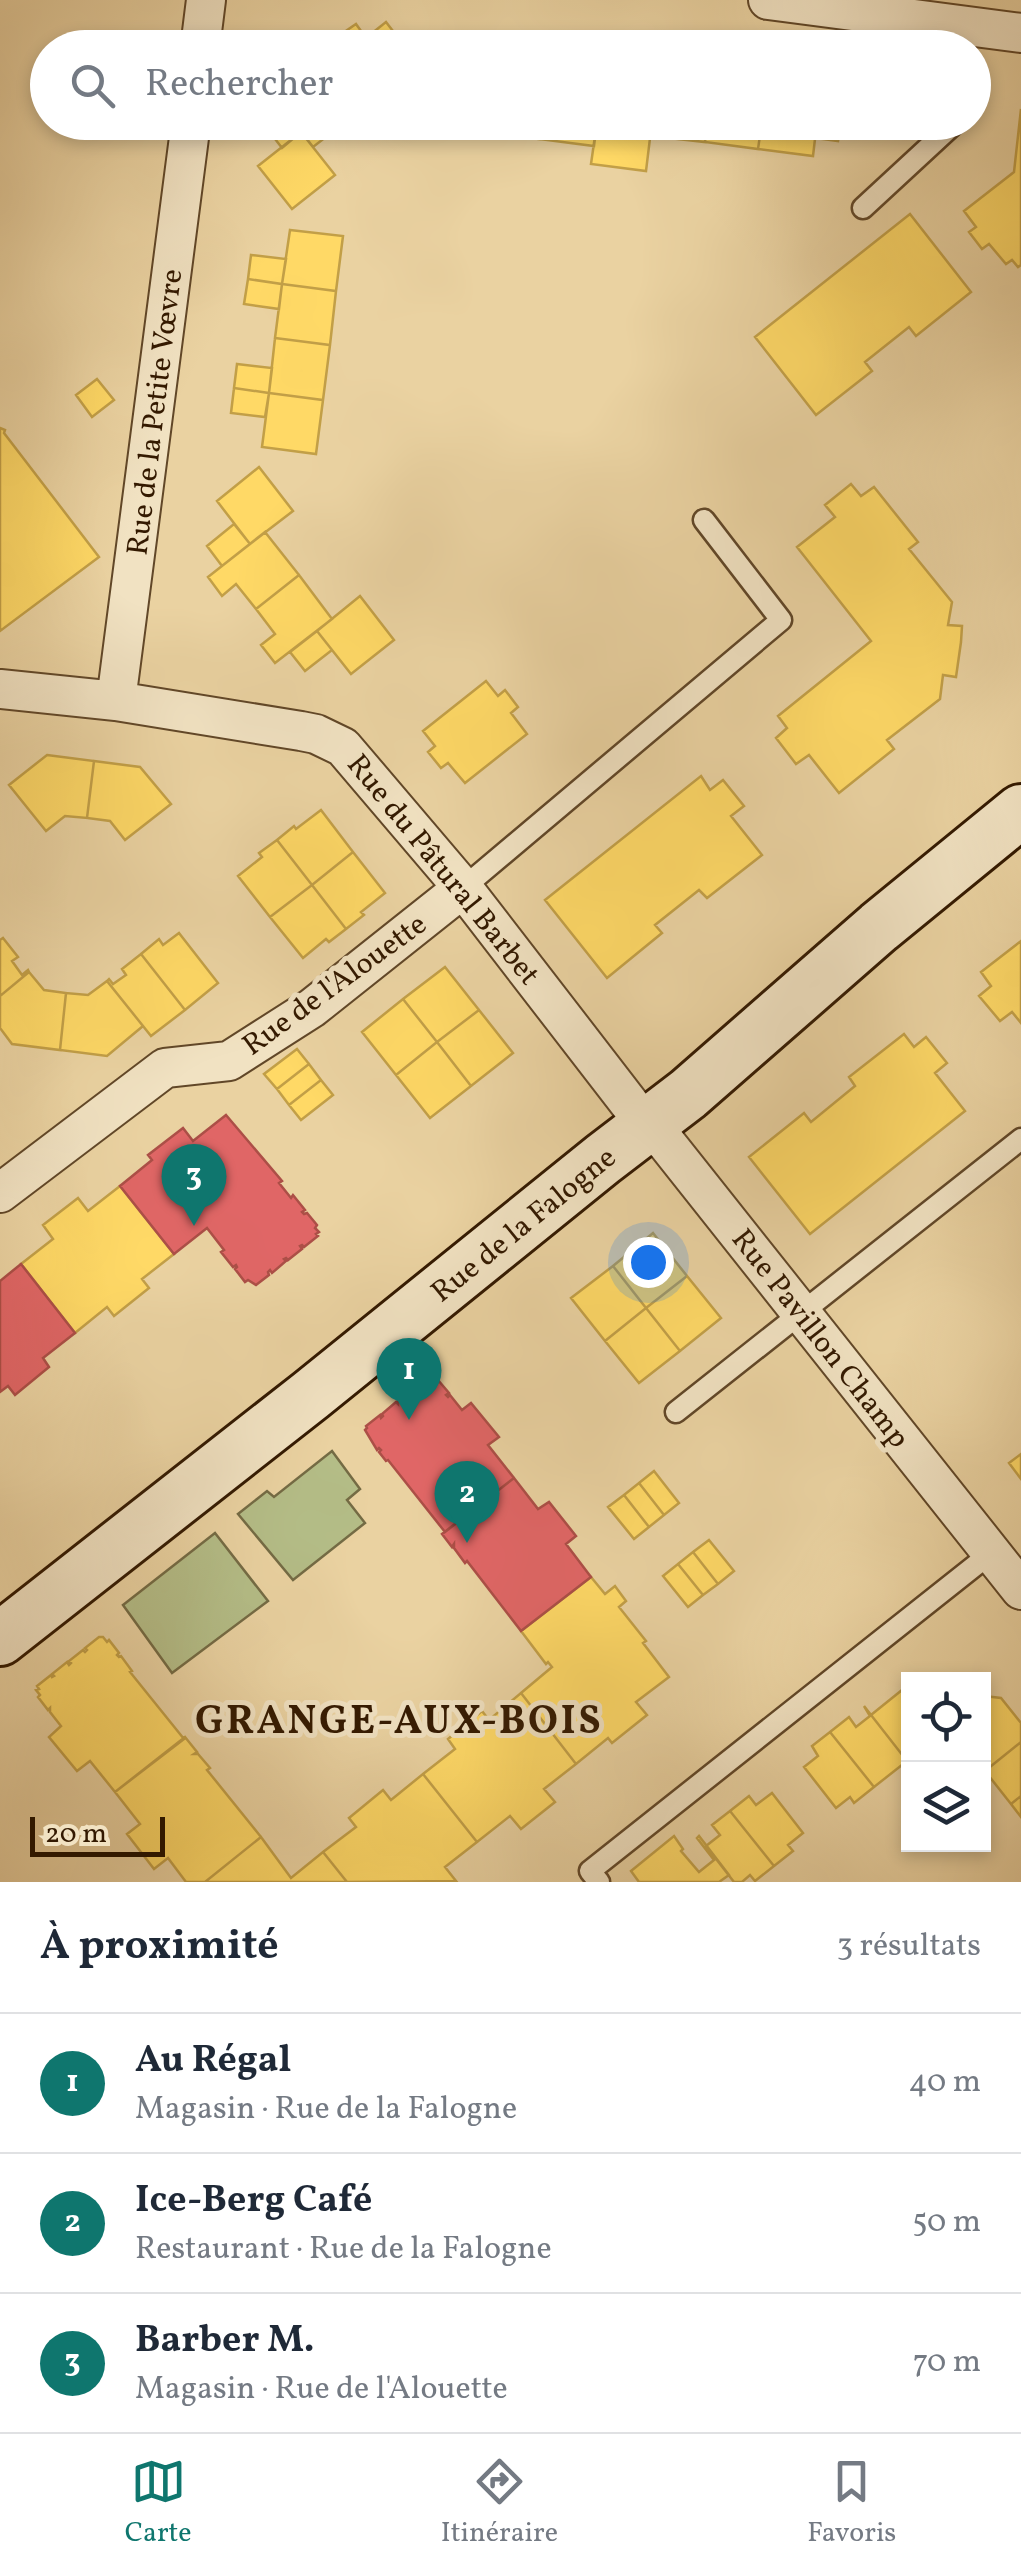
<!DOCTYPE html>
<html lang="fr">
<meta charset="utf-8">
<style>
body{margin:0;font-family:Vollkorn,serif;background:#f2f2f3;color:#1f2937}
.controls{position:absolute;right:30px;bottom:30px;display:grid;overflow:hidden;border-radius:0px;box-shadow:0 5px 15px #0003}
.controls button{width:90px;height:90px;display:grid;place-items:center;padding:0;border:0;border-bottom:2px solid #e0e1e3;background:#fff;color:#1f2937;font:50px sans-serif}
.scale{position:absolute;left:30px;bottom:25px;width:135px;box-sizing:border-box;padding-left:10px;border:5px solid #331900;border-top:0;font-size:28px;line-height:35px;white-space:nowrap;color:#331900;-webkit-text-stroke:8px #f1e2c2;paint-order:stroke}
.you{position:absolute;left:648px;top:1262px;width:35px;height:35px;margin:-25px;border:8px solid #fff;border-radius:50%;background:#1a73e8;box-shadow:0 0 0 15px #1a73e833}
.badge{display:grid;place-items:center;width:65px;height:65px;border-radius:50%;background:#0f766e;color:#fff;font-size:32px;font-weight:700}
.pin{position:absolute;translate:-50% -82px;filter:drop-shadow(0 2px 5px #0008)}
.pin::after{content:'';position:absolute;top:52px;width:35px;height:30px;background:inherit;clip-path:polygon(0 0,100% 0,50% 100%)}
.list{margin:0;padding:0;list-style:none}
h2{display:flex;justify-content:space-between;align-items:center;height:130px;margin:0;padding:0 40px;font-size:42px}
h2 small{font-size:32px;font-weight:400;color:#747a83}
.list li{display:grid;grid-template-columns:65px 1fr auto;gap:30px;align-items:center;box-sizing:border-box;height:140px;padding:0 40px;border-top:2px solid #e0e1e3}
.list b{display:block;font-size:38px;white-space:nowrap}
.list p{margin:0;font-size:32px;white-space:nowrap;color:#747a83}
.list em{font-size:32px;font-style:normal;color:#747a83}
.icon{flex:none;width:55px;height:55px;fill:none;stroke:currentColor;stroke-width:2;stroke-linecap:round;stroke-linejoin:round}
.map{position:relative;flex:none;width:1021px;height:1882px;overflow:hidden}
.search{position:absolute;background:#fff;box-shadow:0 5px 15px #0003;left:30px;right:30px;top:30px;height:110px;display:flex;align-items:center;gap:25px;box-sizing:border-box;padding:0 35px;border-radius:55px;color:#747a83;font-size:38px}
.sheet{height:550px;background:#fff}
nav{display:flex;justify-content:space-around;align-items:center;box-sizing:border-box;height:140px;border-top:2px solid #e0e1e3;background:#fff;font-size:28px;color:#747a83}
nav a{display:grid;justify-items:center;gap:5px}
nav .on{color:#0f766e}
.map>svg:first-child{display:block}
</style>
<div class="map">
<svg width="1021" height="1882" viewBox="0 0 1021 1882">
<rect width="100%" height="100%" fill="#ead2a1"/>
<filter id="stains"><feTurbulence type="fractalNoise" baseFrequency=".002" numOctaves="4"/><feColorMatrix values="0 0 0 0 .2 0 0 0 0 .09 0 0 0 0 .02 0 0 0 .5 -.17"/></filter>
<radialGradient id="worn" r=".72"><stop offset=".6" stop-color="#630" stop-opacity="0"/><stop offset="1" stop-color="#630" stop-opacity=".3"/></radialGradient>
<path fill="#b4bd87" stroke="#746b44" stroke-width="2.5" d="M332 1451 360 1489 347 1500 365 1523 293 1580 238 1514 267 1491 274 1497Z
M215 1533 268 1601 172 1673 123 1605Z"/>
<path fill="#ffd966" stroke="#c29f47" stroke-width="2.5" d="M386 22 406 48H374L366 38Z
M356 24 366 38 374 48H345L337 37Z
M431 32 444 48H412Z
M1021 109V265L1018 267 1012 260 1006 264 989 244 982 249 969 232 976 227 964 211 1014 172Z
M262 122H294L301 132 282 148Z
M294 122H345L313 147Z
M486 122H541L539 139 485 132Z
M541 122H597L594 146 539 139Z
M597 122H652L646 171 591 164Z
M652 122H707L705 142 650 136Z
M707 122H762L758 149 705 142Z
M762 122H817L813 156 758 149Z
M817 122H841L838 141 815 138Z
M301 132 335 175 292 209 258 166Z
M910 214 971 292 916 336 909 327 865 362 872 371 816 415 755 337Z
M290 230 343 236 336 291 282 284Z
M251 255 286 259 282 284 248 279Z
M248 279 282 284 279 309 244 304Z
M282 284 336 291 330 345 275 338Z
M275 338 330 345 323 400 269 393Z
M237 364 272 368 269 393 234 388Z
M97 379 114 400 92 417 76 395Z
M234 388 269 393 265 417 231 413Z
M269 393 323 400 316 454 262 447Z
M0 428 5 430 4 433 99 557 0 631Z
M259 467 293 511 250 544 217 501Z
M851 484 861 496 874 487 918 542 909 549 952 602 948 625 962 626 961 642 956 677 943 675 940 699 887 740 894 749 839 793 809 755 796 764 776 738 787 728 778 716 871 641 797 547 835 517 825 505Z
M234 524 250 544 222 566 207 546Z
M265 532 299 575 256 609 236 584 222 596 208 577Z
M299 575 332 619 275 663 261 645 275 634 256 609Z
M360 596 394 640 351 674 317 631Z
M317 631 332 650 305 671 290 652Z
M486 681 498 696 505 690 518 707 511 713 527 734 465 783 448 763 441 768 428 752 435 746 423 731Z
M47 755 94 761 87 818 65 816 46 831 9 785Z
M94 761 140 767 171 804 125 840 110 821 87 818Z
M701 776 710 790 723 780 744 806 731 816 762 855 707 898 699 890 655 925 662 933 607 978 545 900Z
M321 810 353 852 312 885 277 840 294 826 296 829Z
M277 840 312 885 270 917 238 876 262 857 259 853Z
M353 852 385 893 361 912 364 915 346 929 312 885Z
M312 885 346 929 329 942 326 939 303 958 270 917Z
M179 933 218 983 185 1010 141 954 159 939 163 945Z
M3 938 18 957 12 961 22 975 28 970 29 972 0 996V940Z
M1021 941V1023L1012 1012 1000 1021 979 996 991 986 981 972Z
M141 954 185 1010 151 1036 107 981 109 979 113 984 126 975 122 969Z
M445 967 479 1010 437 1042 403 999Z
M29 972 44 990 66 993 60 1050 12 1044 0 1028V996Z
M107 981 143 1026 107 1056 60 1050 66 993 88 995Z
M403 999 437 1042 396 1075 362 1032Z
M479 1010 513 1053 471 1086 437 1042Z
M904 1034 914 1047 926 1037 947 1063 935 1073 965 1111 810 1234 749 1157 804 1113 811 1122 855 1086 849 1077Z
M437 1042 471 1086 430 1118 396 1075Z
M297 1049 309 1064 277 1089 264 1074Z
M309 1064 321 1080 289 1105 277 1089Z
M321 1080 333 1095 301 1120 289 1105Z
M120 1186 174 1254 142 1279 149 1288 114 1316 107 1307 75 1333 21 1264 53 1239 43 1225 78 1198 88 1211Z
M653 1233 687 1276 646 1308 613 1266Z
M613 1266 646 1308 605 1341 571 1298Z
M687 1276 721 1318 680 1351 646 1308Z
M646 1308 680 1351 639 1383 605 1341Z
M1021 1454V1479L1009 1463Z
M654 1471 679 1503 664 1515 639 1483Z
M639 1483 664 1515 649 1527 624 1495Z
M624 1495 649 1527 634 1539 608 1507Z
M709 1540 734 1571 718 1584 693 1552Z
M693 1552 718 1584 703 1595 678 1564Z
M678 1564 703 1595 688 1607 663 1576Z
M591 1577 605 1594 615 1586 626 1601 619 1607 646 1641 643 1643 669 1677 636 1702 647 1715 612 1743 608 1738 576 1764 521 1693 552 1667 548 1662 546 1664 521 1631Z
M99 1637H103L107 1642 109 1640 119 1653 117 1655 119 1657 121 1656 132 1671 130 1672 184 1739 115 1792 90 1761 77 1771 49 1737 61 1726 50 1712V1708L48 1710 38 1697 40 1695 36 1690 39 1689 37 1686 51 1675 52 1677 54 1676 52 1674 67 1662 69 1665 71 1663 69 1661 83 1650 85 1652 87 1650 85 1648Z
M907 1686 908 1687 907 1761 871 1715Z
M521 1693 576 1764 544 1789 555 1802 521 1829 510 1816 477 1842 423 1774 455 1749 448 1739 482 1711 489 1720Z
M984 1696 1001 1698 1021 1723V1742L985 1771Z
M864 1706 907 1761 874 1787 830 1732 849 1717 856 1727 870 1716Z
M830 1732 874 1787 854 1803 850 1797 836 1808 804 1767 818 1756 812 1746Z
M185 1737 197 1752 194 1754H198L210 1768 207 1770 261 1837 205 1882H186L168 1858 154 1869 127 1834 140 1824 115 1792Z
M1021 1742V1796L1011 1804 985 1771Z
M423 1774 477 1842 445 1867 456 1881 347 1882 323 1852 356 1827 349 1818 383 1790 391 1800Z
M772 1793 803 1833 788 1845 793 1851 774 1866 730 1811 749 1796 756 1805Z
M1021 1796V1817L1011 1804Z
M730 1811 774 1866 755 1881 750 1875 742 1882H734L706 1846 720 1835 712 1825Z
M674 1836 683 1849 681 1851 699 1872 714 1860 697 1838 699 1836 729 1875 719 1882H639L631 1871Z
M261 1837 291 1878 323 1852 347 1882H205Z"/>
<path fill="#e06666" stroke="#ac4f47" stroke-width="2.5" d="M226 1115 282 1181 279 1183 291 1198 293 1195 305 1210 302 1212 304 1214 307 1213 317 1225 315 1228 319 1232 316 1234 318 1236 304 1247 302 1245 300 1246 302 1249 288 1260 286 1258 284 1259 286 1261 272 1273 270 1270 268 1272 269 1275 256 1285 248 1280 245 1282 235 1269 237 1267 236 1265 233 1267 221 1252 224 1250 207 1228 174 1254 120 1186 152 1160 148 1155 183 1128 193 1141Z
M21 1264 75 1333 43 1358 49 1367 15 1395 8 1386 0 1392V1281Z
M429 1376 436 1382 438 1380 449 1393 446 1395 448 1397 450 1395 462 1410 471 1403 499 1437 488 1445 514 1478 445 1532 388 1460 386 1461 379 1452 381 1450 379 1448 377 1450 365 1430 367 1428 366 1426 380 1415 381 1418 383 1416 382 1414 396 1402 398 1404V1400L413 1389 414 1391V1388Z
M514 1478 538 1509 549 1502 576 1536 566 1544 591 1577 521 1631 467 1561 465 1563 454 1548V1544L452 1547 442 1534Z"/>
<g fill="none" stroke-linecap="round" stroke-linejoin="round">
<g stroke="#614728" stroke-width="25">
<path id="lane" d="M863 208 956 122
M463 888 781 620 704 520
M676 1412 1021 1139
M599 1882 590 1871 991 1553"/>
</g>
<g stroke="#614728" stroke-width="42">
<path id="street" d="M768 0 1021 33
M200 48 206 0
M0 689 116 701 301 731 316 734 343 747 463 888 632 1107 667 1144 1021 1590
M116 701 191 122
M0 1193 165 1068 229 1061 312 1008 463 888"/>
</g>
<g stroke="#331900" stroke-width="58">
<path id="secondary" d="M0 1639 311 1395 603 1159 688 1094 879 927 1021 811"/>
</g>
<use href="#lane" stroke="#f1e2c2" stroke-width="20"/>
<use href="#street" stroke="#f1e2c2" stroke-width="38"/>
<use href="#secondary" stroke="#f1e2c2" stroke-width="52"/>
</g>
<g text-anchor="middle" stroke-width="10" stroke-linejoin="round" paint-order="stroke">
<g font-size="30" fill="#331900" stroke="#f1e2c2">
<text transform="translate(154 412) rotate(-83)" y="10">Rue de la Petite Vœvre</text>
<text transform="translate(444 869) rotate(51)" y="10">Rue du Pâtural Barbet</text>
<text transform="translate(334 984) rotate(-36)" y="10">Rue de l'Alouette</text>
<text transform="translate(523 1224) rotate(-39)" y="10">Rue de la Falogne</text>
<text transform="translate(821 1338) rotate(52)" y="10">Rue Pavillon Champ</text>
</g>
<g font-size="40" font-weight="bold" letter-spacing="2.5" fill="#331900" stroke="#f1e2c2">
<text x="399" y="1733">GRANGE-AUX-BOIS</text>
</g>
</g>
<rect width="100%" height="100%" filter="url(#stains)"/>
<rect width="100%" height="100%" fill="url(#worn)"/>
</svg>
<div class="controls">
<button><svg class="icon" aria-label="locate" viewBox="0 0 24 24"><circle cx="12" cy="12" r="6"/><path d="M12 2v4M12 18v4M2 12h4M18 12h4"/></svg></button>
<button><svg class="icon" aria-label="layers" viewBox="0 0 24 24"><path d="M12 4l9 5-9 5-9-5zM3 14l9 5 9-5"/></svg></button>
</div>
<div class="scale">20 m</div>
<div class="you"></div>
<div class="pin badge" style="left:409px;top:1420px">1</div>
<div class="pin badge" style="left:467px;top:1543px">2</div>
<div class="pin badge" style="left:194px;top:1226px">3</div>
<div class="search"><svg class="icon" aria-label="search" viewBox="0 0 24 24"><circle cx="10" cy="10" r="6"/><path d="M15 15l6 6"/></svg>Rechercher</div>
</div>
<section class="sheet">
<h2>À proximité<small>3 résultats</small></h2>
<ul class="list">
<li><span class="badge">1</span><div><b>Au Régal</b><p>Magasin · Rue de la Falogne</p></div><em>40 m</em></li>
<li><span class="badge">2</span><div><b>Ice-Berg Café</b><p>Restaurant · Rue de la Falogne</p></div><em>50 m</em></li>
<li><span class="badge">3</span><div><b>Barber M.</b><p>Magasin · Rue de l'Alouette</p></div><em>70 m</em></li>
</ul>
</section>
<nav>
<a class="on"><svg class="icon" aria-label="map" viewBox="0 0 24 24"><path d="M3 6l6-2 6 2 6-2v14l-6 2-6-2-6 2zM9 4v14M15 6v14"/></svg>Carte</a>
<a><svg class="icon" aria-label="directions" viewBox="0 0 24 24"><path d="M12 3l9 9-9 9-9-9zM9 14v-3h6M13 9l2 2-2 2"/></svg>Itinéraire</a>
<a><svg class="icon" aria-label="saved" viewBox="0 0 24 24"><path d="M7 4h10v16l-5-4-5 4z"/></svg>Favoris</a>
</nav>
